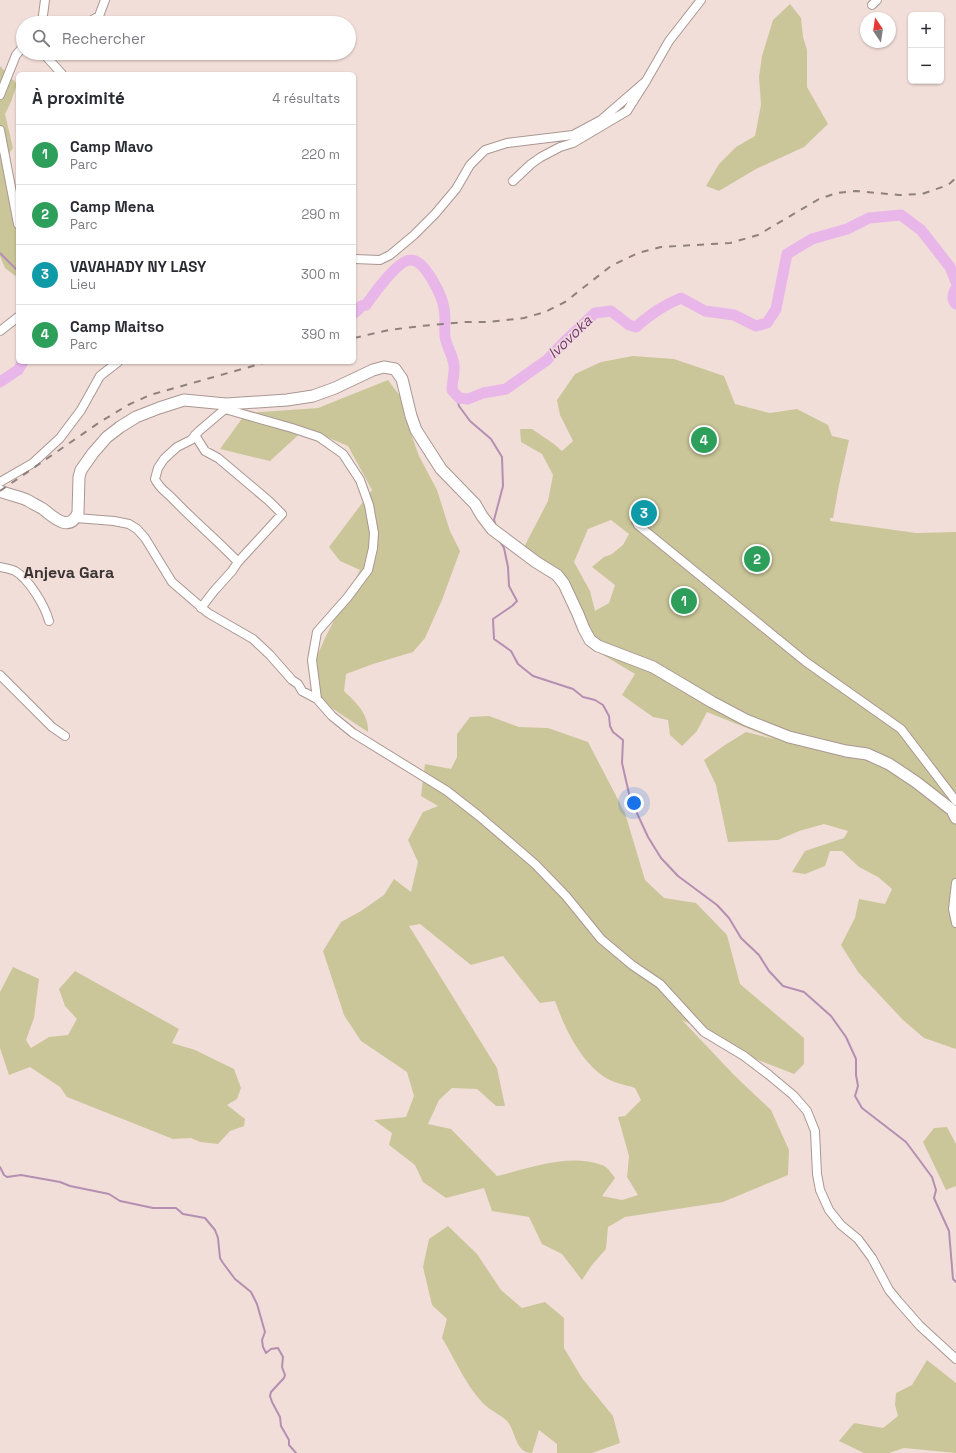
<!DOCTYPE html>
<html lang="fr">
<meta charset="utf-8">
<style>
body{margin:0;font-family:"Space Grotesk",sans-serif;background:#f7f7f7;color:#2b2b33}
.controls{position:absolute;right:12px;top:12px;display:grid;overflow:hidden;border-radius:6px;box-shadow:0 1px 3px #0004}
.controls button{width:36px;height:36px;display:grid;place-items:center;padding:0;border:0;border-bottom:1px solid #e1e1e2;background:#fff;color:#2b2b33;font:20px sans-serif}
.compass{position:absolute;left:860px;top:12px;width:36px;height:36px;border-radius:50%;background:#fff;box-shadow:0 1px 3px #0004;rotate:347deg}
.you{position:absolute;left:634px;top:803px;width:14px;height:14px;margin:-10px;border:3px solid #fff;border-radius:50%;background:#1a73e8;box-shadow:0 0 0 6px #1a73e833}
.badge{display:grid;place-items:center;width:26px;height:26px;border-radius:50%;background:#1c6870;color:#fff;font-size:13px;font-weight:700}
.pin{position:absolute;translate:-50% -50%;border:2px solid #fff;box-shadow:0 1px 4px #0006}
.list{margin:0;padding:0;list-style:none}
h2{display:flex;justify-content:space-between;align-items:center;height:52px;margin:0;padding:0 16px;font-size:17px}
h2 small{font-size:13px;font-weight:400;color:#7c7c81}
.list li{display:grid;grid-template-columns:26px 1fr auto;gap:12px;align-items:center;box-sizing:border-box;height:60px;padding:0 16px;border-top:1px solid #e1e1e2}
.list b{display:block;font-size:15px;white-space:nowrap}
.list p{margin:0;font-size:13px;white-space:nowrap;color:#7c7c81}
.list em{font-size:13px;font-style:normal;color:#7c7c81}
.icon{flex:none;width:22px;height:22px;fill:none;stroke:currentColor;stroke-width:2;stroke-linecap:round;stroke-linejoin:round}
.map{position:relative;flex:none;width:956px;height:1453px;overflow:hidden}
.search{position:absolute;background:#fff;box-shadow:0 1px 3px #0004;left:16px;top:16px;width:340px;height:44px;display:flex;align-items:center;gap:10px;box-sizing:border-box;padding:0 14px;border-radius:22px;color:#7c7c81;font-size:15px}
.panel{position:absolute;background:#fff;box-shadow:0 1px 3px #0004;left:16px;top:72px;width:340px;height:292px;border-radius:6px}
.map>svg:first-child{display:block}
</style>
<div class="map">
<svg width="956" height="1453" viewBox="0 0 956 1453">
<rect width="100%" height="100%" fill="#f2ded9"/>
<path fill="#cac699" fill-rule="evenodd" d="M790 4 801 18 803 37 807 50V87L828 124 804 147 756 169 719 191 706 186 719 164 736 147 755 136 761 105 759 77 762 56 773 20Z
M0 66 17 84 11 102 5 114 13 148 3 162 18 235V278L5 268 0 256Z
M633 356 674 359 724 376 735 404 770 413 797 409 828 425 832 436 849 440 839 485 833 518H830V521L916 533 956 532V1049L924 1038 903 1020 858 972 841 945 855 918 859 899 885 904 892 889 878 877 859 867 842 851H830L825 866 805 874 792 872 805 851 844 838 848 831 824 824 799 831 778 840 728 842 716 785 704 760 725 745 746 732 774 739 707 712 697 731 682 746 670 735 668 720 653 717 622 695 635 674 593 649 564 584 522 551 548 501 553 475 542 454 521 442 520 429H532L554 444 562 451 573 441 560 415 557 400 575 374 601 362ZM611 520 629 534 623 545 612 554 604 557 592 567 615 585 609 603 595 611 590 591 574 562 588 529Z
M388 380 403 400 404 415 419 456 437 490 450 531 460 551 442 600 425 638 413 652 373 664 346 674 344 691C357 703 369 715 368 732L321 701 314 663 326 636 360 570 340 561 329 547 372 490 348 446 306 428 270 461 220 449 246 413 318 408Z
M489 716 519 727 548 728 588 742 625 813 645 880 664 898 696 903 727 935 740 984 804 1038V1064L794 1074 758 1060 707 1032 682 1020 735 1076 771 1110 789 1150 788 1175 723 1202 625 1217 608 1227 606 1249 592 1265 582 1280 562 1254 542 1244 529 1217 492 1211 484 1188 446 1198 423 1182 415 1165 389 1145 392 1133 374 1120 406 1117 414 1096 407 1072 361 1041 344 1015 323 951 341 922 361 911 384 895 394 879 411 892 418 862 408 840 423 812 438 806 421 796 425 764 451 769 457 757V734L470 717ZM420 924 471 965 503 956 540 1003 555 1001C564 1027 580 1060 603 1076 610 1082 626 1085 635 1088L641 1100 625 1116 618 1117 629 1156 627 1177 638 1195 622 1200 602 1196 615 1178C612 1174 607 1166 602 1165 569 1153 530 1168 497 1176L451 1129 428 1124 439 1100 452 1088 477 1089 496 1106H505L497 1068 409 926Z
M13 967 39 979 34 1018 26 1040 31 1048 49 1037 68 1035 77 1019 65 1006 59 989 75 971 179 1029 172 1043 195 1050 234 1069 241 1088 237 1099 227 1105 245 1119 244 1126 230 1131 218 1144 200 1142 191 1138 173 1139 67 1097 60 1087 30 1067 9 1075 0 1048V992Z
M947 1127 956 1144V1186L946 1190 923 1142 934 1128Z
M448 1226 477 1254 501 1290 522 1308 545 1302 564 1318V1348L582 1378 613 1416 620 1443 592 1453H557V1444L539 1430 532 1453C515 1453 516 1431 507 1421 501 1415 491 1411 485 1405 467 1388 455 1359 442 1338L447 1319 432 1305 423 1267 429 1239Z
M927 1360 956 1383V1453L904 1448 889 1453H864L839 1441 854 1423 883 1428 898 1416 895 1405 896 1393 912 1385Z"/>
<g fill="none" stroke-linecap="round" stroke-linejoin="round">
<path stroke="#b48fb2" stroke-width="2" d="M0 253 18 271
M456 394 459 406 470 421 491 439 502 457 503 486 494 520 496 526
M499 540 504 548 508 567 509 586 517 601 512 606 493 619 494 639 511 651 518 664 533 676 573 689 583 697 595 700 603 705 609 716 610 726 613 732 623 740 622 763 630 798 648 837 661 858 678 876 717 905 729 918 741 938 759 955 769 971 783 986 804 992 831 1016 846 1037 856 1059V1075L858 1086 855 1096 862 1108 906 1142 932 1177 936 1190 934 1198 949 1231 953 1279 956 1282
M0 1167 4 1175 7 1177 21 1175 60 1182 70 1186 109 1194 120 1201 125 1202 153 1208H176L183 1214 205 1218 215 1230 218 1238 220 1258 223 1263 235 1279 251 1292 257 1304 265 1332 262 1340 263 1347 266 1353 271 1349 278 1348 283 1357 282 1367 285 1375 284 1378 271 1392 270 1396 272 1402 280 1417 281 1426 289 1440V1445L296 1453"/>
<path stroke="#e9b6e9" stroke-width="11" d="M956 288C953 293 951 299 956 304
M354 313 358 310 361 306 366 305C373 295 398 260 410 260 425 259 442 296 444 308 446 317 444 327 445 336 446 346 453 355 454 365 455 373 452 382 452 390L459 398 468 399 483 393 506 389 547 360 564 342 595 313 611 311 629 325 636 327C651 314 662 306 681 298L705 311 734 315 756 326 767 323 776 309 787 254 812 239 847 229 869 218 901 215 921 230 950 267 956 282
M0 382 18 370 23 362"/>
<g stroke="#a99792" stroke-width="10">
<path id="street" d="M872 5 877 0
M42 23 45 0
M87 23 99 16 105 0
M43 53 62 74
M0 95 16 55 23 47
M0 130 18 224
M513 181 531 164 541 157 560 147 573 143 627 111 646 81 669 41 701 0
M354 259 380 260 390 255 414 235 435 214 456 189 470 165 485 150 507 143 573 135 601 120 646 81
M0 331 18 317
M226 404 225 409 292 428 319 437 343 454 360 480 369 505 374 533 373 548 368 570 347 598 317 632 312 660 317 699 332 716 353 733 447 791 479 816 535 864 566 896 601 939 632 965 660 984 704 1032 744 1056 769 1075 793 1095 807 1111 815 1131 817 1174 820 1190 829 1210 841 1225 858 1239 872 1258 889 1290 898 1301 920 1326 956 1359
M225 409 199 431 191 440 177 447 164 459 158 468 155 479C159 488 166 492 173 499 194 521 217 540 238 562
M195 435 205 451 218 458 269 501 282 514 238 562 232 571 214 591 201 608
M0 482 33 463 60 438 81 410 100 376 118 362
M76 518 114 521 129 524 137 529 145 538 172 582 208 613 253 639 270 655 292 680 298 684 302 691 317 699
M636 521 638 525 806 662 901 729 956 801
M0 567C5 568 11 569 15 571 29 579 45 606 49 621
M0 675 52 727 65 736
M956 883 953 909 956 923"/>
</g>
<g stroke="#a99792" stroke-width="13">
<path id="secondary" d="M0 491C9 495 18 496 27 500 32 503 38 506 43 509 53 517 69 533 78 513L79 477 81 470 93 453 107 437 120 427 136 417 159 408 184 400 226 404 287 400 313 396 335 388 373 370 384 367 395 369 402 379 411 416 416 430 441 469 475 504 482 516 492 529 536 562 557 575 564 584 578 614 584 629 590 640 598 646 653 667 712 702 746 720 789 737 846 751 867 754 889 764 916 782 952 810 956 818"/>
</g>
<use href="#street" stroke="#fff" stroke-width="8"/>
<use href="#secondary" stroke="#fff" stroke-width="11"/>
<path stroke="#8e817e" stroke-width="2" stroke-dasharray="7 7" stroke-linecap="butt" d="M354 338 389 330 421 326 466 322H487L524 318 545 312 565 302 611 266 638 253 661 247 730 243 758 235 819 199 837 193 856 191 899 195 922 194 948 185 956 178
M0 491 100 422 128 405 150 395 267 362"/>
</g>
<g text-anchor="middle" stroke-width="3" stroke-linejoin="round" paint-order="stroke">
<g font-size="15" font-style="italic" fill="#753976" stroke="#f2ded9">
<text transform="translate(570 337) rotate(-44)" y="5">Ivovoka</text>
</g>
<g font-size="16" font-weight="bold" fill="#3a3331" stroke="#f2ded9">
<text x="69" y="578">Anjeva Gara</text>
</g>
</g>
</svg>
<div class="controls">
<button>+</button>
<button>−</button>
</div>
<svg class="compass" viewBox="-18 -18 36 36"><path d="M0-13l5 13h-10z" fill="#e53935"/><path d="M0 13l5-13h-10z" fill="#7c7c81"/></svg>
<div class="you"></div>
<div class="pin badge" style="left:684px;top:601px;background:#2e9e5b">1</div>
<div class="pin badge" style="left:757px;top:559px;background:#2e9e5b">2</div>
<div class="pin badge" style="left:644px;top:513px;background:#0f9aa8">3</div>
<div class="pin badge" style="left:704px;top:440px;background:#2e9e5b">4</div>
<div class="search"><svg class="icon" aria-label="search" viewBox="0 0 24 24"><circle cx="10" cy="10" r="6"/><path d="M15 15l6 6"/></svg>Rechercher</div>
<section class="panel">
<h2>À proximité<small>4 résultats</small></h2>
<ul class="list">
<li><span class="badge" style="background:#2e9e5b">1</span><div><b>Camp Mavo</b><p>Parc</p></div><em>220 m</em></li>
<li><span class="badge" style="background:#2e9e5b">2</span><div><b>Camp Mena</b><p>Parc</p></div><em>290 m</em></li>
<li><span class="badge" style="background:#0f9aa8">3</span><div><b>VAVAHADY NY LASY</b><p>Lieu</p></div><em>300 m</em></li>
<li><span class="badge" style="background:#2e9e5b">4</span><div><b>Camp Maitso</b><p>Parc</p></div><em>390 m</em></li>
</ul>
</section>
</div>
